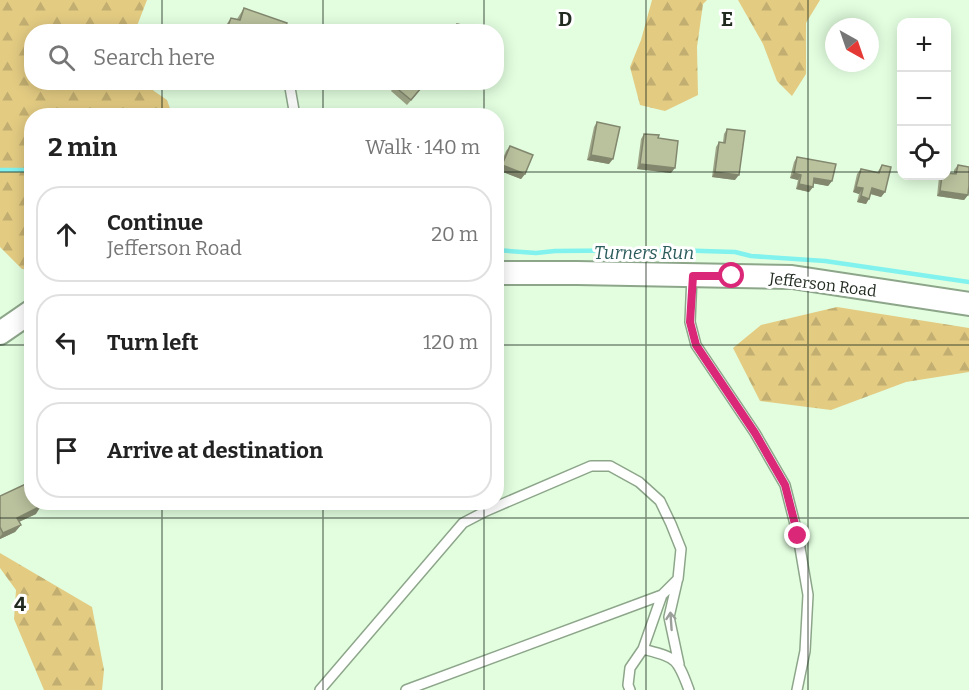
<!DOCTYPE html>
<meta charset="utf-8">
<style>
body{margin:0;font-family:Bitter,serif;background:#f6f6f6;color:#222}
.controls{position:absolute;right:18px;top:18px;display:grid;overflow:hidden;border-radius:12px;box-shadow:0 3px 15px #0003}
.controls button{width:54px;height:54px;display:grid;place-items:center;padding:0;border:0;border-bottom:2px solid #e0e0e0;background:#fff;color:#222;font:30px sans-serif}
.compass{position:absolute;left:825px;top:18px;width:54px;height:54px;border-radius:50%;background:#fff;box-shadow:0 3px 15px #0003;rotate:140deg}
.stop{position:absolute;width:18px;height:18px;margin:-14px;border:4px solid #db2777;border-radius:50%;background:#fff}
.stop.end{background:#db2777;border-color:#fff;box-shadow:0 2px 6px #0008}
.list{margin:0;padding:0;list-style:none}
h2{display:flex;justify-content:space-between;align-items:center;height:78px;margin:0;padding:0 24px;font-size:26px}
h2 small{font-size:20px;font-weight:400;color:#767676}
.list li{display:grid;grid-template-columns:39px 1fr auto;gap:18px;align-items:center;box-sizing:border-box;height:96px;margin:0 12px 12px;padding:0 12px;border:2px solid #e0e0e0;border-radius:24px}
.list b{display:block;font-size:22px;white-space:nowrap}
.list p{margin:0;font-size:20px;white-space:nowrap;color:#767676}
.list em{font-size:20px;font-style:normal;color:#767676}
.icon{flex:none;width:33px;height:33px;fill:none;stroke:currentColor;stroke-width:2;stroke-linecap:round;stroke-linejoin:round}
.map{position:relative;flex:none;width:969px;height:690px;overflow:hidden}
.search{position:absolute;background:#fff;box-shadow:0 3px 15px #0003;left:24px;top:24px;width:480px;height:66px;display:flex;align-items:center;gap:15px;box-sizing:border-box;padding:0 21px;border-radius:24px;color:#767676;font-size:22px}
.panel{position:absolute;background:#fff;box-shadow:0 3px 15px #0003;left:24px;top:108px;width:480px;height:402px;border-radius:24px}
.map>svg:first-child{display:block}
</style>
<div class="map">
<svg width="969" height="690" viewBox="0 0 969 690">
<defs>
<pattern id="forest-firs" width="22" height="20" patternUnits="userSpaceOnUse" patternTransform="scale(1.5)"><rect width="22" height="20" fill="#e3cb82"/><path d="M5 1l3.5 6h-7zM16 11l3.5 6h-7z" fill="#c2ae70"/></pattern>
</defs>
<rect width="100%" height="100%" fill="#e2fedf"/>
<path fill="url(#forest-firs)" d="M0 0H147L135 31 32 32V82L146 83 154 91 167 100 172 114 32 116 31 270 22 269 0 247Z
M652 0H707L703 4 697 47 698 95 665 111 640 105 630 67 641 40Z
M738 0H820L806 23V74L792 96 777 81 763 44Z
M837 307 969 328V372L906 382 831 410 760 401 733 348 761 325Z
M0 553 92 607 104 670 102 690H44L14 619 16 590 0 568Z"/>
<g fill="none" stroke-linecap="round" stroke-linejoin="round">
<path stroke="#81f2ee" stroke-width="4.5" d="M0 170H32
M496 250 536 253 555 251 670 250 735 252 751 256 825 261 969 282"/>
<g stroke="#8da68a" stroke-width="12">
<path id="service" d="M289 82 295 116
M692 276 690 322 696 345 755 433 785 485 798 536 808 595 805 651 797 690
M677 582 669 617 679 664
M643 649C676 658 677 657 689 690
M320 690 463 523 486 511 591 466H610L639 482 660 501 671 524 681 549 678 579 662 595 406 690
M630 690 628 685 630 668 643 649 662 595"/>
</g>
<g stroke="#8da68a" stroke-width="26">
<path id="tertiary" d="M496 273H577L792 277 969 304
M0 333 32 311"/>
</g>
<use href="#service" stroke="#fff" stroke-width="9"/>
<use href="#tertiary" stroke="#fff" stroke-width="22"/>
</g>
<path fill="#9fa687" d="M244 8 284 32H224L226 25 231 18 237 19Z
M397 82H427L407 105 391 91Z
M597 122 609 164 587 160 594 127Z
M727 129 735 180 712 177 716 147 719 142H723L724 134Z
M644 134 658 138 671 173 637 169 641 139Z
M510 146 525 174 521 179 498 170 506 151Z
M797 157 832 181 828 186 813 183V187L809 192 796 189 798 180 790 178 794 162Z
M882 165 885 192 881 197 870 194 866 204 857 202 859 194 853 192 857 174 861 169 877 173Z
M958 165 968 195 964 200 937 196 939 177 940 176H946L954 174V170Z
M0 496 36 514 19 522 21 525 15 532 0 539Z"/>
<path fill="#82876e" d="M591 155 613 159 609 164 587 160Z
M640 164 675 168 671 173 637 169Z
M502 165 525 174 521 179 498 170Z
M715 172 739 175 735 180 712 177Z
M794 173 801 175 798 180 790 178Z
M814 178 832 181 828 186 811 183Z
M799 184 813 187 809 192 796 189Z
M856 187 863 188 859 194 853 192Z
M872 188 885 192 881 197 868 193Z
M940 191 968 195 964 200 937 196Z
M861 196 869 199 866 204 857 202Z
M41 506 36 514 12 525 17 518Z
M21 525 15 532 0 539V537L3 533Z"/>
<path fill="#b9c19d" stroke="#82876e" stroke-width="1.5" d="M244 8 287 23 284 32 226 31 231 18 240 20Z
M457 24 476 28 475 32H456Z
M397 82H426L411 100 394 86Z
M597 122 620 127 613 159 591 155Z
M727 129 745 131 739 175 715 172 719 142 725 143Z
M644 134 659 135 658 138 678 141 675 168 640 164Z
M510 146 533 155 525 174 502 165Z
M797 157 836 164 832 181 814 178 813 187 799 184 801 175 794 173Z
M882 165 891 167 885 192 872 188 869 199 861 196 863 188 856 187 861 169 879 173Z
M958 165 969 167V185L968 195 940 191 942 176H946V173L956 174Z
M30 482 32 486V502H39L41 506 17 518 21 525 3 533 0 527V496Z"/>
<defs><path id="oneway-shaft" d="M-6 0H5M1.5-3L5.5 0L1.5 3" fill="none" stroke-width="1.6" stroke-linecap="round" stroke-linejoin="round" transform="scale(1.5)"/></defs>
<use stroke="#9ba09b" href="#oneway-shaft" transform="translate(671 621) rotate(-94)"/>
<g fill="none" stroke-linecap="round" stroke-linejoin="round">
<path stroke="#db2777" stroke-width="8" d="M732 276H693L690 322 696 345 755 433 785 485 798 536"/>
</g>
<path fill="none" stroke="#212b20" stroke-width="1.5" stroke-opacity="0.55" d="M162 0V32M323 0V32M484 0V32M646 0V690M808 0V690M162 82V116M323 82V116M484 82V116M0 172H32M496 172H902M946 172H969M0 345H32M496 345H969M162 502V690M323 502V690M484 502V690M0 518H969"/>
<g text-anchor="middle" stroke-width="6" stroke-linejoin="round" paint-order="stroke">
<g font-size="16" fill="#212b20" stroke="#fff">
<text transform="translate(823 284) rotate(7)" y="6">Jefferson Road</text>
</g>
<g font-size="18" font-style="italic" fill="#2b5c5b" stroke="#fff">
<text x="644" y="259">Turners Run</text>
</g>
</g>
<g font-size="20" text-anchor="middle" font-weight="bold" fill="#212b20" stroke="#fff" stroke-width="6" stroke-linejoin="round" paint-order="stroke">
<text x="565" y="26">D</text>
<text x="727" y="26">E</text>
<text x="20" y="611">4</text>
</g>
</svg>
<div class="controls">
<button>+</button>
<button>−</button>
<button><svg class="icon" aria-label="locate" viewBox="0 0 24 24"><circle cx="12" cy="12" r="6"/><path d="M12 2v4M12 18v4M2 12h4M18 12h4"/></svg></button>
</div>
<svg class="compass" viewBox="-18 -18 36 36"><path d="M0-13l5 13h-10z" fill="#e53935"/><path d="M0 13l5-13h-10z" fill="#767676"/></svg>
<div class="stop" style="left:732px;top:276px"></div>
<div class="stop end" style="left:798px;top:536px"></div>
<div class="search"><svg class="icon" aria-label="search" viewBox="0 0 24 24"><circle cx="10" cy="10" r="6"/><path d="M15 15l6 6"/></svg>Search here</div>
<section class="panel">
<h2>2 min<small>Walk · 140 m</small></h2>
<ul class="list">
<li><svg class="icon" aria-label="ahead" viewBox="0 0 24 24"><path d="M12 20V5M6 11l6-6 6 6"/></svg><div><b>Continue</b><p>Jefferson Road</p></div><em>20 m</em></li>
<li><svg class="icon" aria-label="left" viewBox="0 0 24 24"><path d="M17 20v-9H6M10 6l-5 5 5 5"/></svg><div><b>Turn left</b></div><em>120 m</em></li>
<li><svg class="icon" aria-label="arrive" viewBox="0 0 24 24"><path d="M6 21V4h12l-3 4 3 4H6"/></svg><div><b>Arrive at destination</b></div></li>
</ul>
</section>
</div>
